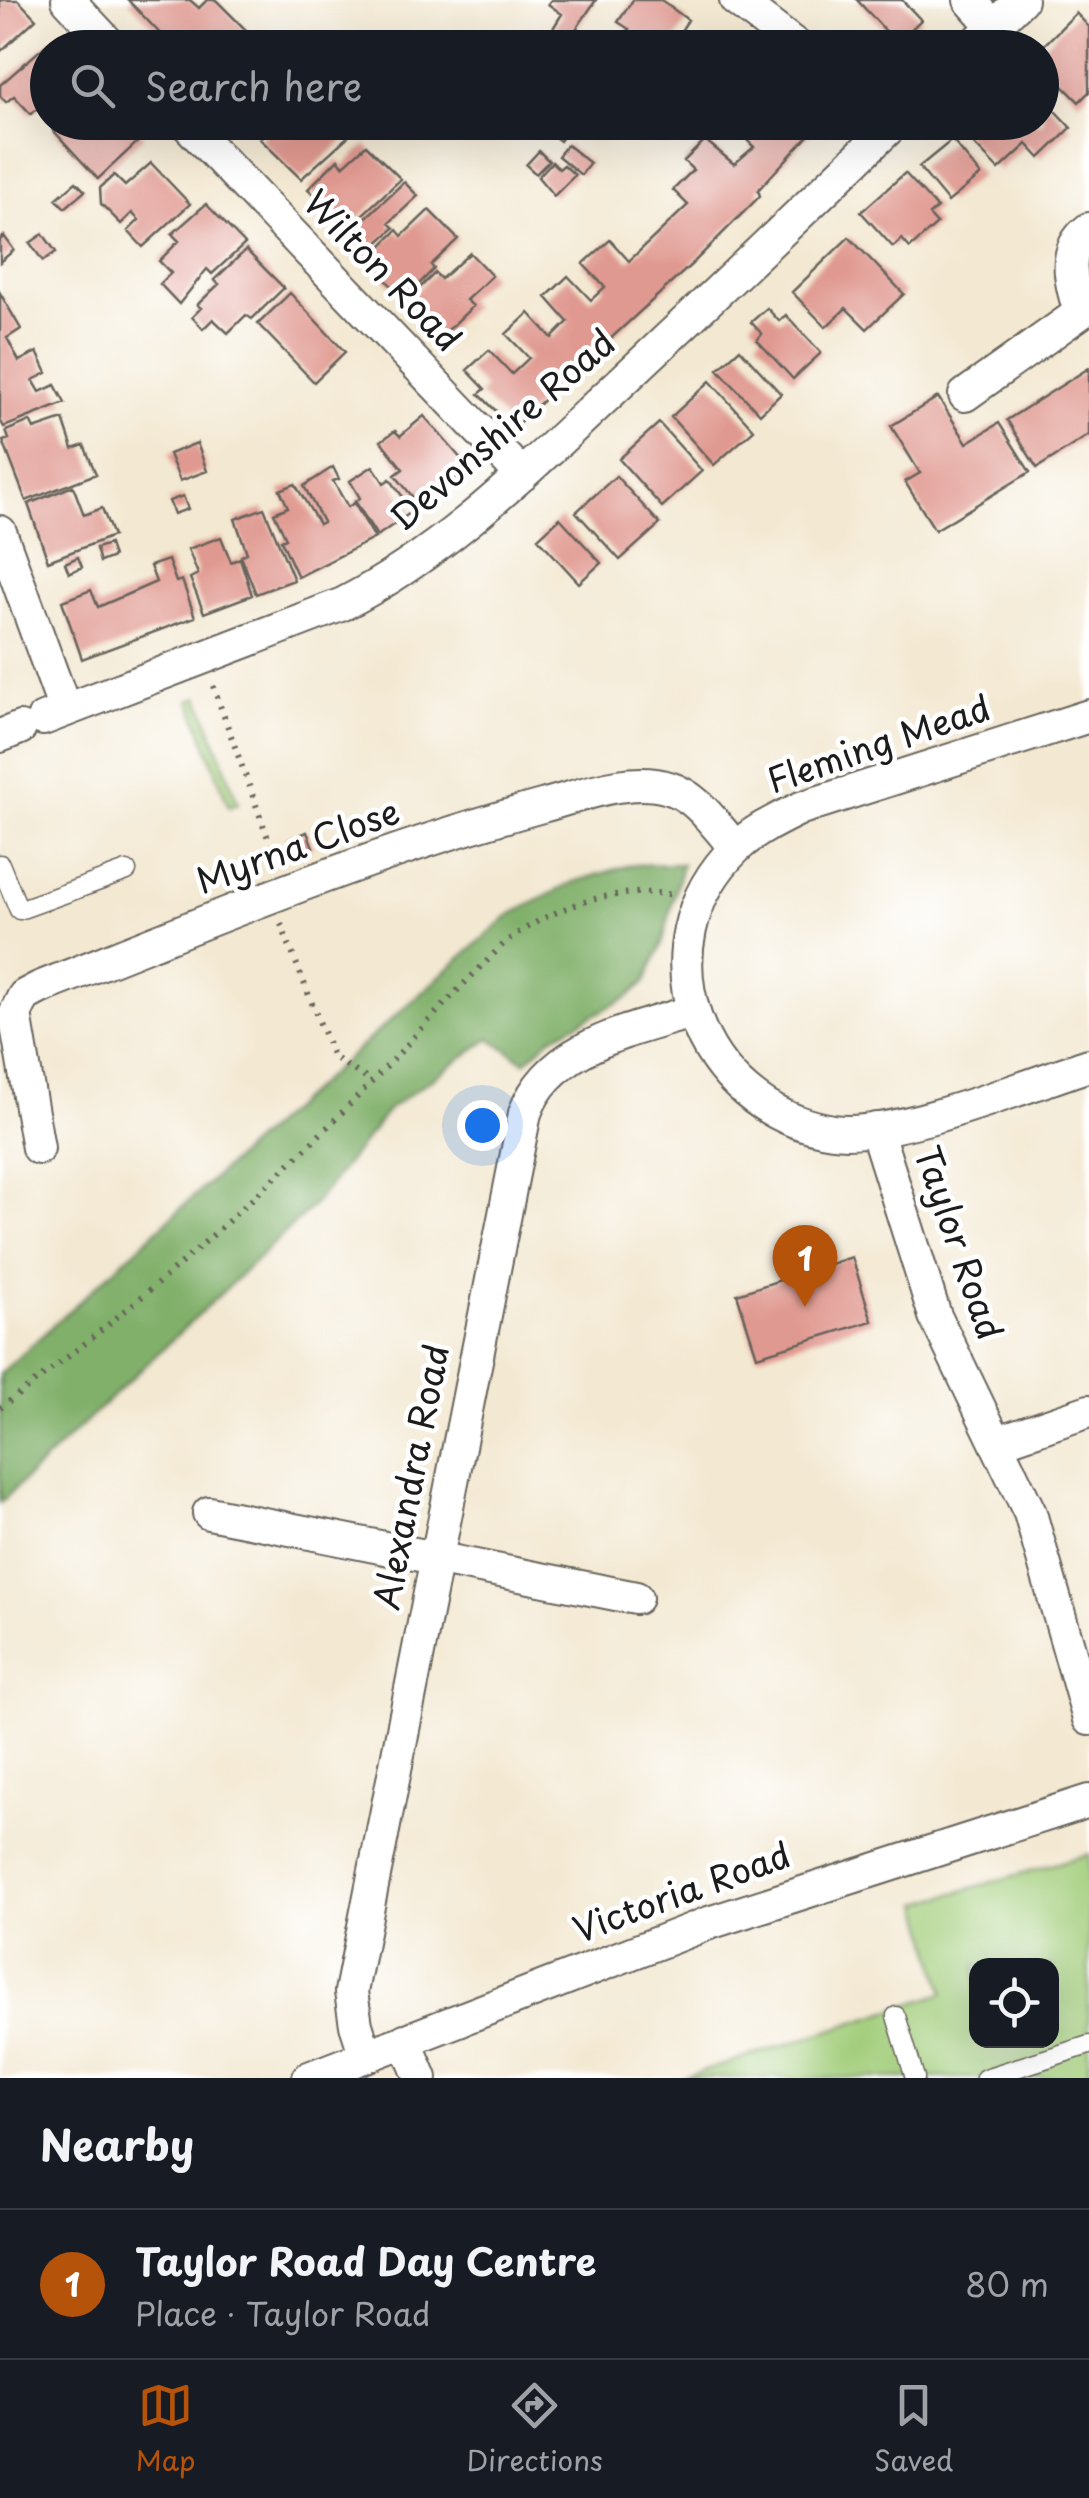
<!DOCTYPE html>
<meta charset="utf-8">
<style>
body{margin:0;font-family:"Playpen Sans",sans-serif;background:#20242c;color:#f1f3f6}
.controls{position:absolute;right:30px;bottom:30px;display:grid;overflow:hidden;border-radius:20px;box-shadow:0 10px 40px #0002}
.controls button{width:90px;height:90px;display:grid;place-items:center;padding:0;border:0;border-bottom:2px solid #363941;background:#171b24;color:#f1f3f6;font:50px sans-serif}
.you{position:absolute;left:482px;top:1125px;width:35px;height:35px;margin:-25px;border:8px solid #fff;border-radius:50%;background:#1a73e8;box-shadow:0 0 0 15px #1a73e833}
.badge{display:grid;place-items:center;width:65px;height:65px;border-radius:50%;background:#b45309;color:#fff;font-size:32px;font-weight:700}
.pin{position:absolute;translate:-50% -82px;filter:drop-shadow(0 2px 5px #0008)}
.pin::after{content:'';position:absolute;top:52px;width:35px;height:30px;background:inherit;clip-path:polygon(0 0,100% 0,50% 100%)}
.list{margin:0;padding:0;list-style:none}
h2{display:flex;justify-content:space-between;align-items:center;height:130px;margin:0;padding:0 40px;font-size:42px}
h2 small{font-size:32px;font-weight:400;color:#9ea1a6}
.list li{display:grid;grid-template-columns:65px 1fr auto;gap:30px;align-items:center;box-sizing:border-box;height:150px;padding:0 40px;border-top:2px solid #363941}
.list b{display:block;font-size:38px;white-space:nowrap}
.list p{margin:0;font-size:32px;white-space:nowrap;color:#9ea1a6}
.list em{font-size:32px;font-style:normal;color:#9ea1a6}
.icon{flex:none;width:55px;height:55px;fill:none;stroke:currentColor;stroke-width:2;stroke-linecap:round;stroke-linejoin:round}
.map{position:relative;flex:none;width:1089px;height:2078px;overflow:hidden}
.search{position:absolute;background:#171b24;box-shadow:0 10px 40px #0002;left:30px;right:30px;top:30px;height:110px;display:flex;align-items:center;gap:25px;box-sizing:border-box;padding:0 35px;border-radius:55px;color:#9ea1a6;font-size:38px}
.sheet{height:280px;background:#171b24}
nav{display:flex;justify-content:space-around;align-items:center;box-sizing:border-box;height:140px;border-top:2px solid #363941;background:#171b24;font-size:28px;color:#9ea1a6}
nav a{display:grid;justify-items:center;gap:5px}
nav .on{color:#b45309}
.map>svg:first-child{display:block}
</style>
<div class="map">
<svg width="1089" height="2078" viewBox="0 0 1089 2078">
<rect width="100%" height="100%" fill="#fff"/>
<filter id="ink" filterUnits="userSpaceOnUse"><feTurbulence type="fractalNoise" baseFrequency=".01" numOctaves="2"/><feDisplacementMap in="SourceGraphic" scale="20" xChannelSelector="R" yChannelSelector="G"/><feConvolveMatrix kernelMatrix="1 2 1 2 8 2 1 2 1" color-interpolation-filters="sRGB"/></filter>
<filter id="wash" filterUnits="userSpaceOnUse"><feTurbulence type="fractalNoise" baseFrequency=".0048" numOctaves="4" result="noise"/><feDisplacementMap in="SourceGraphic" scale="40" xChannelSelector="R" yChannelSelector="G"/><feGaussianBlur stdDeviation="2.25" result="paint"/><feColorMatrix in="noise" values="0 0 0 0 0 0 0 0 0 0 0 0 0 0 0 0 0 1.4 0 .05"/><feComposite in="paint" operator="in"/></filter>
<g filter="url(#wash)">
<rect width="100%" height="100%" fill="#f3e8d1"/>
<path fill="#a2cd7a" stroke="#5f744b" stroke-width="2.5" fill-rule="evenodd" d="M199 697 238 803 229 807 190 700Z
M1089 1854V2078H683L944 1993 920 1903ZM976 1966H1052V2040H976Z"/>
<path fill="#81b06a" stroke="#4e6643" stroke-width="2.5" d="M682 864 663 941 645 982 628 997 552 1037 525 1062 490 1038 390 1108 314 1205 0 1503V1374L250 1145 508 916 574 882 630 865Z"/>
<g id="blocks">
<path fill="#e09990" d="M0 0H18L36 19 0 52Z
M128 0H190L199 8 207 0H216L251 35 238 48H174Z
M551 0H596L568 41 552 30 562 14 548 4Z
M633 0H661L688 20 670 48H615L629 29 618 22Z
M857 0H902L921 20 897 43Z
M1076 13 1089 27V92L1079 102 1042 65V47Z
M53 39 61 48H48V100L31 114 14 96 6 102 0 96V85Z
M1042 97 1071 128 1040 158 1027 144 999 170 960 130 967 122H1042Z
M61 122H131L144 136 98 179 53 130Z
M278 122H364L301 179 260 139Z
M536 122H574L560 141Z
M744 122H821L758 190 760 196 692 264 513 428 479 394 485 389 467 370 489 350 512 374 529 358 506 334 529 313 552 338 568 322 546 297 568 276 591 300 605 287 583 264 610 240 629 261 688 205 673 190 693 170 684 161 705 140 734 164 754 147 741 134 746 125Z
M952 140 981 175 948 202 919 167Z
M366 145 401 179 348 228 308 189 338 159 343 166Z
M567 145 590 163 581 175 558 156Z
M539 151 549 161 536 174 526 165Z
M552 162 559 169 564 165 575 175 554 196 538 177Z
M151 163 190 204 143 247 128 231 139 220 132 213 121 224 101 204 100 188 114 175 125 186Z
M905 173 937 208 929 215 937 224 910 248 902 239 893 247 861 212Z
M76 182 85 191 65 208 56 199Z
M404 182 418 196 389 223 394 228 364 255 346 236Z
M206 204 245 244 212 274 207 269 179 304 160 284 171 273 159 261 179 241 172 234Z
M429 210 458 239 431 265 434 269 404 299 367 260 397 230 402 236Z
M43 234 56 252 43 261 30 243Z
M4 236 14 250 0 262V240Z
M849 237 904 294 867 329 846 308 826 327 792 292Z
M246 250 284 288 252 319 246 315 228 333 213 319 203 329 192 317 201 308 197 305 219 284 214 280Z
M470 253 492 276 466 300 473 306 441 337 406 301 435 273 441 279Z
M0 293 21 329 7 338 19 361 37 352 47 373 33 380 40 392 55 385 65 403 4 427 0 420Z
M290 293 345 352 314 382 258 324Z
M767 308 779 321 786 315 821 353 793 379 757 340 762 334 751 322Z
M740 349 781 394 760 414 718 369Z
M1089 368V435L1037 468 1007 420Z
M710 381 754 430 714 465 671 417Z
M938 397 967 443 999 423 1030 472 935 530 905 482 920 473 891 426Z
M424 416 469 468 420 506 395 475 403 469 381 441 395 431 400 436Z
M63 419 73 449 84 445 96 474 26 501 3 441 9 439 6 431 30 421 34 429Z
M659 423 702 471 662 507 619 459Z
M197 443 207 471 180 481 169 454Z
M373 466 384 483 390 479 413 511 377 536 355 501 360 498 350 481Z
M333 467 339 479 333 481 348 507 354 503 375 538 298 577 281 540 286 538 274 513 288 507 280 490 295 484 319 524 323 522 304 486Z
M616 476 660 524 620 560 576 512Z
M73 486 84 515 102 508 113 536 48 561 28 504Z
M183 496 188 509 174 514 169 501Z
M264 508 294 580 256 594 241 556 247 553 235 519Z
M560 518 601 563 579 583 538 538Z
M221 537 231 562 240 558 252 595 204 613 190 578 198 574 188 549Z
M109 544 113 557 100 562 96 548Z
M78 557 82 567 69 573 65 563Z
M168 560 176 582 182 580 195 617 82 659 62 601 91 590 98 607 156 582 150 566Z
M307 832 313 847 295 855 288 840Z
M852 1257 872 1321 757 1356 737 1294Z"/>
</g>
</g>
<g filter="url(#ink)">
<use href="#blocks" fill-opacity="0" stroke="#67635b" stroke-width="2.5"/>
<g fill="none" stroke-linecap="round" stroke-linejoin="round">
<g stroke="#67635b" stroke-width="21">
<path id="service" d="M0 864 19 910 127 871
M896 2016 915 2078
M985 2078 1089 2045"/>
</g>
<g stroke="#67635b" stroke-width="36">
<path id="minor" d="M68 0 113 48
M736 0 799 48
M970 0 993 26
M971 48 1021 0
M185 122 522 475
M965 395 1080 313C1072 284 1060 251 1089 229
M0 532 65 710
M1089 716 801 808C779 819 755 830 737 847 635 946 697 1110 833 1131 893 1140 1027 1085 1089 1065
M43 719 343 604C447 551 527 470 612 391 707 302 801 213 895 122
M0 736 20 728
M876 1129 935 1316 1030 1513 1089 1719
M38 1148 15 1014 24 996 39 988C205 922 370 853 542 806 580 796 630 775 669 788 699 797 715 826 736 848
M998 1442 1089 1411
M209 1513 636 1598
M405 2040 421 2078
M366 2056 356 2025 351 1992 525 1113C549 1046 630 1031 691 1012
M309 2078 709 1923 1089 1801"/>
</g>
<path stroke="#67635b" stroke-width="6" stroke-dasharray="2.5 8" stroke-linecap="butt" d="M213 686 277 863
M281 924 333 1057 372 1082
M0 1408C133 1311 257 1200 372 1082 409 1044 443 1003 482 966 492 956 503 943 515 935 562 904 618 886 674 895"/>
<use href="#service" stroke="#fff" stroke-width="18"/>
<use href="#minor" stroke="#fff" stroke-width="32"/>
</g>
</g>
<g text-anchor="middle" stroke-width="9" stroke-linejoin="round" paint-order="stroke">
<g font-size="35" fill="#1c1c1c" stroke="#fff">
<text transform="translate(382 271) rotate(46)" y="12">Wilton Road</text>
<text transform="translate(503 431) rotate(-41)" y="12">Devonshire Road</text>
<text transform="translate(879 745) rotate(-19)" y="12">Fleming Mead</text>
<text transform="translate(298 847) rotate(-20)" y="12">Myrna Close</text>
<text transform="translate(958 1243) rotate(71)" y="12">Taylor Road</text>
<text transform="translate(412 1477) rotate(-79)" y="12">Alexandra Road</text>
<text transform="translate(682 1893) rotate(-20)" y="12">Victoria Road</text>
</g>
</g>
</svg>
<div class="controls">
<button><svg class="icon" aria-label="locate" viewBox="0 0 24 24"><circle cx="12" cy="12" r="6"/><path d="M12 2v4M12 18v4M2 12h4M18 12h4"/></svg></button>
</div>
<div class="you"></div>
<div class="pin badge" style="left:805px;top:1307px">1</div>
<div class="search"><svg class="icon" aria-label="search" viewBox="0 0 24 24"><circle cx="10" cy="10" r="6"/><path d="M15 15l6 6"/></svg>Search here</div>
</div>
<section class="sheet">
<h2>Nearby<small></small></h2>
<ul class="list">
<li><span class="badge">1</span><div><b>Taylor Road Day Centre</b><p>Place · Taylor Road</p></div><em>80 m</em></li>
</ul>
</section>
<nav>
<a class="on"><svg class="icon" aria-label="map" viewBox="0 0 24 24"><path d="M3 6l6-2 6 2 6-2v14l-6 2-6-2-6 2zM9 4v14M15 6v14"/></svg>Map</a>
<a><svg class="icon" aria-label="directions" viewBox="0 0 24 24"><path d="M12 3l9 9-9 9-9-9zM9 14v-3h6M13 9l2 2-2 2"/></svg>Directions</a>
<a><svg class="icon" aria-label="saved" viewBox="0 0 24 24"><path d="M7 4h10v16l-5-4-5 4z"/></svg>Saved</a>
</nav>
